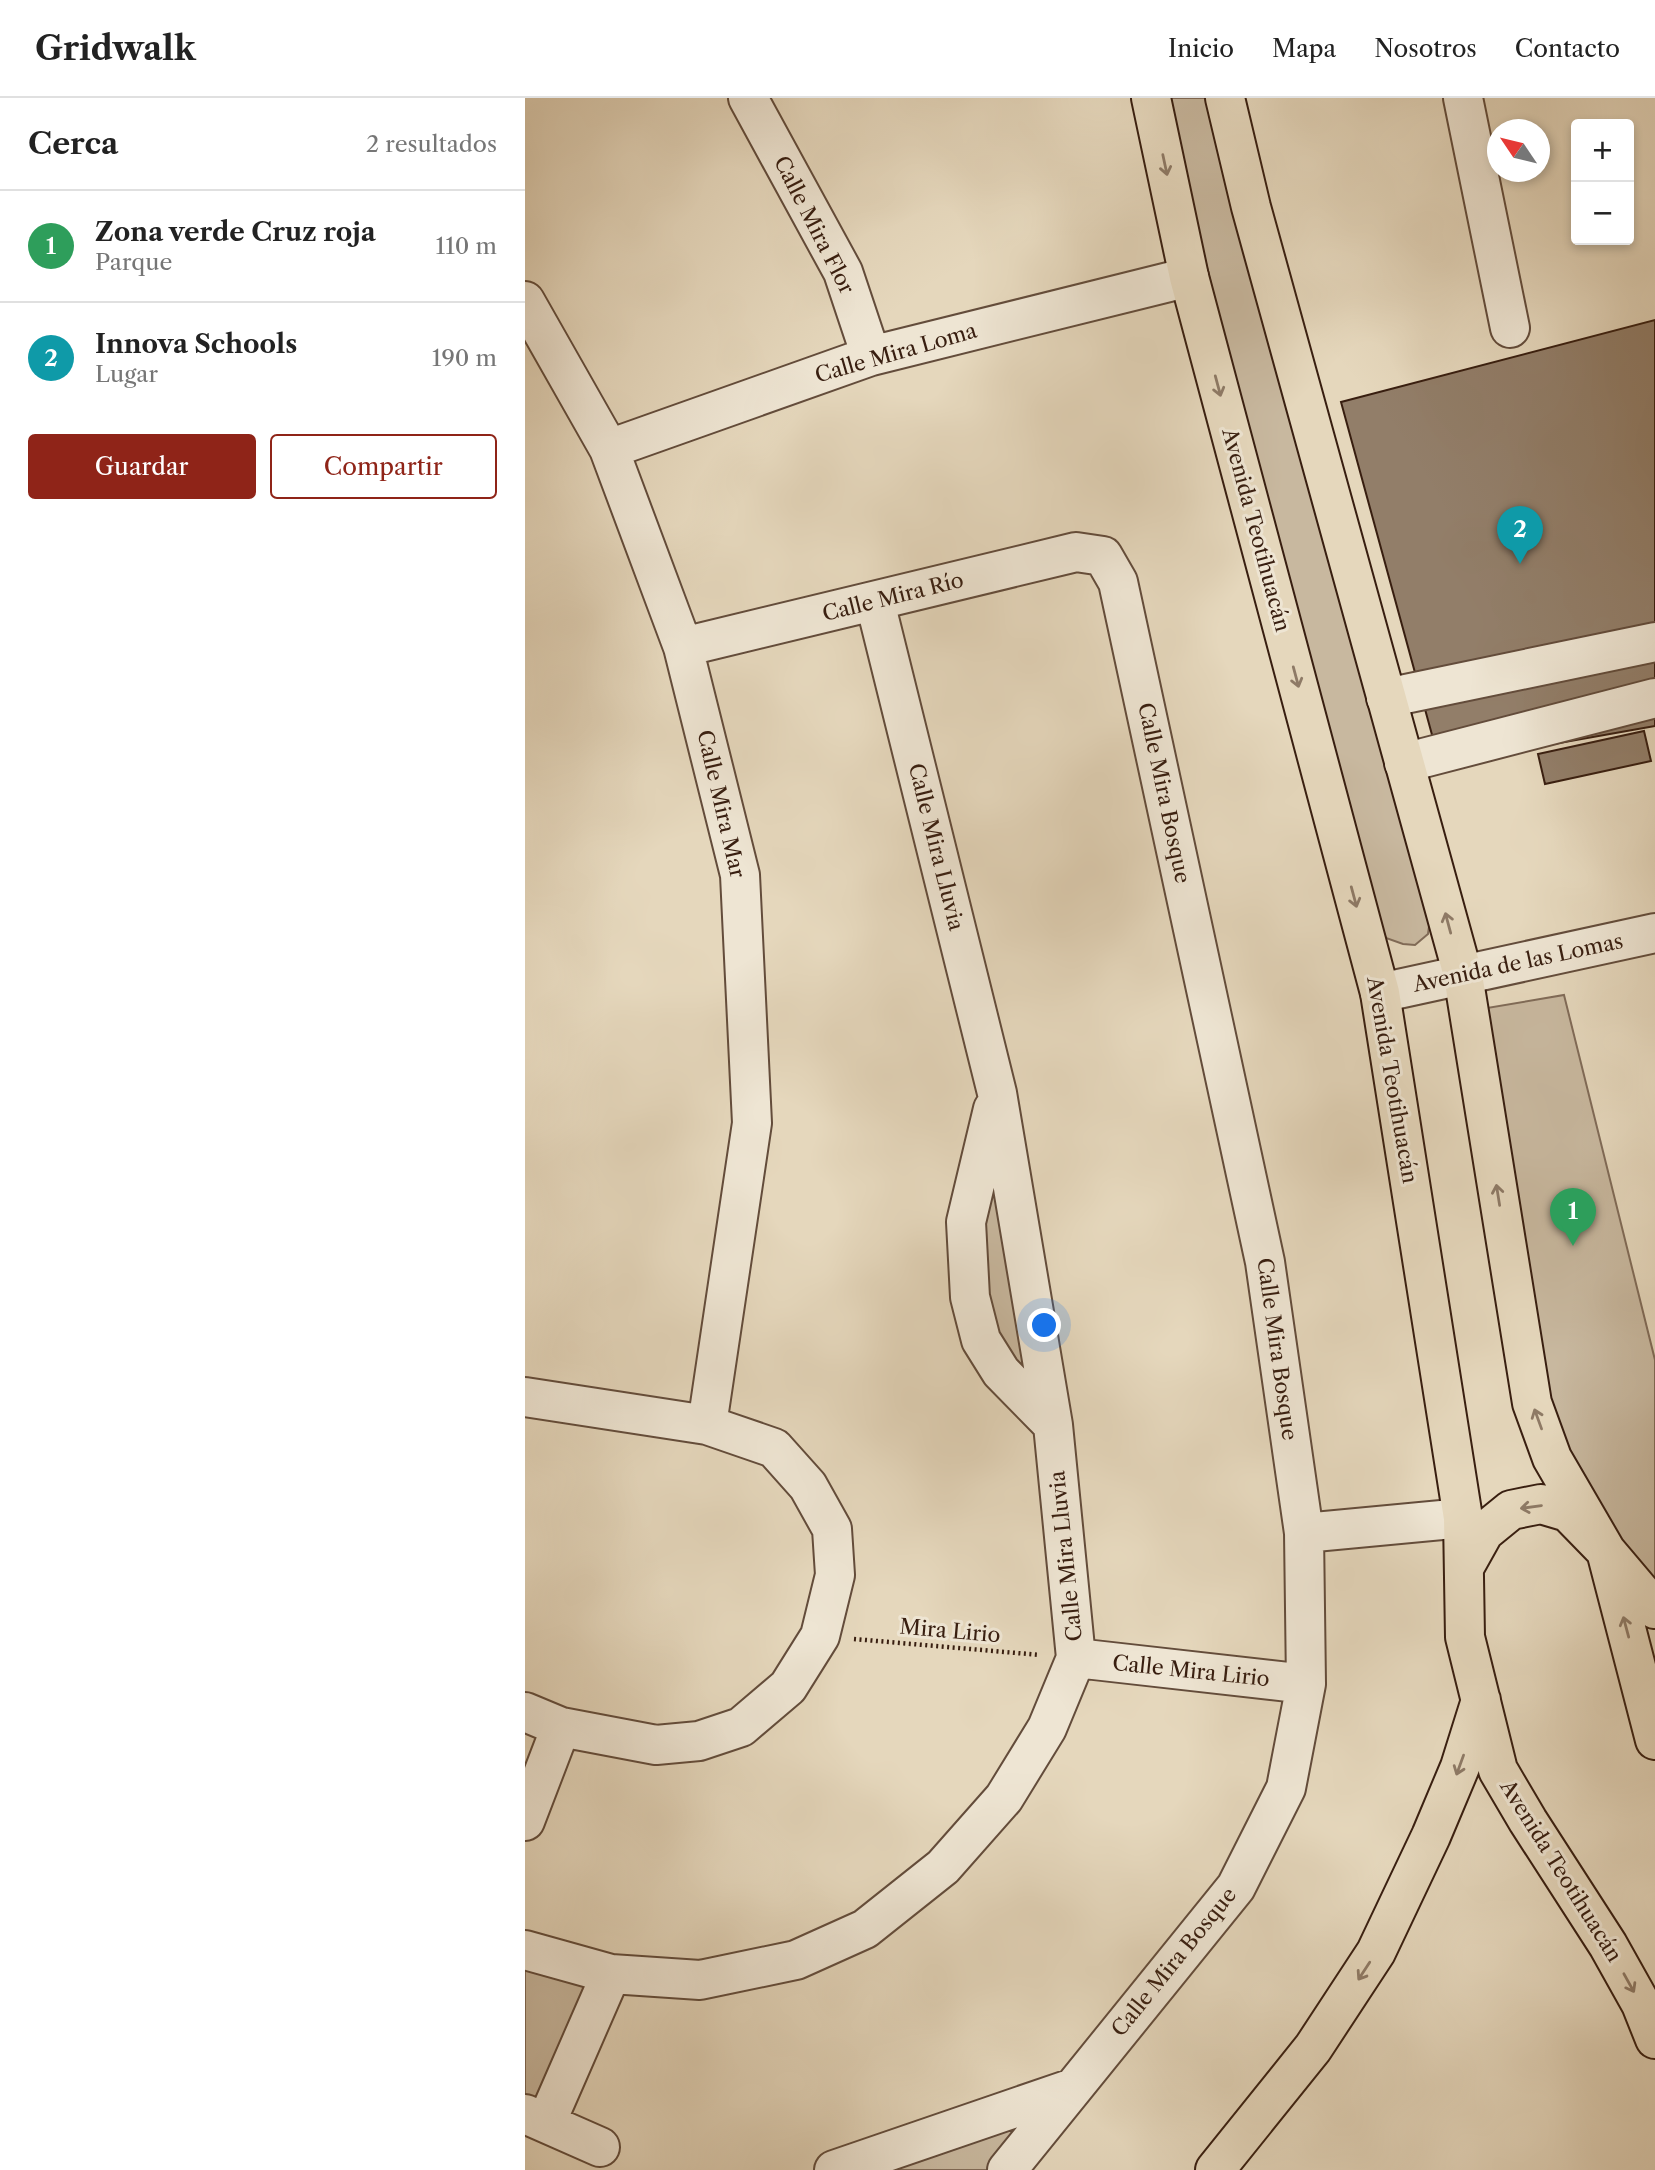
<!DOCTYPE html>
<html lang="es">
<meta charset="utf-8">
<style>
body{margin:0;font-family:"Libre Caslon Text",serif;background:#f6f6f6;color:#222}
.controls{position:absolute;right:21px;top:21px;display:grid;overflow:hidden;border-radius:7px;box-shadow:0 4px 10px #0003}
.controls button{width:63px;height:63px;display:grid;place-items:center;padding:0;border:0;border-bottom:2px solid #e0e0e0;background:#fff;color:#222;font:35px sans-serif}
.compass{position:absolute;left:962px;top:21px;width:63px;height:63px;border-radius:50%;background:#fff;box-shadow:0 4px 10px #0003;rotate:305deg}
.you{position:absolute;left:520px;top:1228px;width:24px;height:24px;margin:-18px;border:5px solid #fff;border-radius:50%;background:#1a73e8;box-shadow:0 0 0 10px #1a73e833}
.badge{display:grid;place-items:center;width:46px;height:46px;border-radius:50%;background:#8f2418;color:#fff;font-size:23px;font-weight:700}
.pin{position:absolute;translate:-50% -58px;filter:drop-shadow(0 2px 4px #0008)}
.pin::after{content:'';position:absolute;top:37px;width:24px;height:21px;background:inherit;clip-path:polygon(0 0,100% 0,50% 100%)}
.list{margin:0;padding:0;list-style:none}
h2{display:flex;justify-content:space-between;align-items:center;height:91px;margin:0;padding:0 28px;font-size:30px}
h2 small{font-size:23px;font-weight:400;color:#767676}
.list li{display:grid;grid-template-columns:46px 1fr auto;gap:21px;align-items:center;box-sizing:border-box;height:112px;padding:0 28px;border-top:2px solid #e0e0e0}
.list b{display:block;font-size:26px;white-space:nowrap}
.list p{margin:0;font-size:23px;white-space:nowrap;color:#767676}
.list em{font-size:23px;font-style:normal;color:#767676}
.actions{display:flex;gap:14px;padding:21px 28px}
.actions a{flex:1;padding:16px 0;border:2px solid #8f2418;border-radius:7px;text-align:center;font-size:24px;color:#8f2418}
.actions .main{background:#8f2418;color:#fff}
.map{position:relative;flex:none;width:1130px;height:2072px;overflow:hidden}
header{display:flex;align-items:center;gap:42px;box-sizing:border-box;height:98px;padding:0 35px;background:#fff;border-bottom:2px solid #e0e0e0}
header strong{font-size:33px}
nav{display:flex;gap:38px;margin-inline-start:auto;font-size:24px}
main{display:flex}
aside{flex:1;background:#fff}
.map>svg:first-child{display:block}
</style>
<header>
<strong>Gridwalk</strong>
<nav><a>Inicio</a><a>Mapa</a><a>Nosotros</a><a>Contacto</a></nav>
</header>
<main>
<aside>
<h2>Cerca<small>2 resultados</small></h2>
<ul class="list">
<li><span class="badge" style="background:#2e9e5b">1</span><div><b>Zona verde Cruz roja</b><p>Parque</p></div><em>110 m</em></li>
<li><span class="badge" style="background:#0f9aa8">2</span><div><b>Innova Schools</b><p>Lugar</p></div><em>190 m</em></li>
</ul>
<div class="actions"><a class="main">Guardar</a><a>Compartir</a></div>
</aside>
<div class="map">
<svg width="1130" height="2072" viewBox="0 0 1130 2072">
<rect width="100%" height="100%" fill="#e5d7bc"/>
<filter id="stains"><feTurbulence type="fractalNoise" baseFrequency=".00286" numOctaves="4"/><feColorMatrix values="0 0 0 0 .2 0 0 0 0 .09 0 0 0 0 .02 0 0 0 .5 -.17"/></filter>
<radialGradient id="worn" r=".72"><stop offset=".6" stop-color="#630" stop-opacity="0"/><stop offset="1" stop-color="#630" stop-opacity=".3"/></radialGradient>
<path fill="#c8b89f" stroke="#806b58" stroke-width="2" d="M641 0H693L906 814 903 836 890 847 878 846 861 840 852 819 712 293Z
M1039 897 1130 1262V1511L1042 1348 1017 1297 956 911Z
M472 1025 520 1311 450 1199Z
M0 1854 81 1879 21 2025 0 2016Z
M503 2018 469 2072H338Z"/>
<path fill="#927e69" stroke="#381e10" stroke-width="2" d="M1130 222V628L915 666 816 304Z
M1119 633 1126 663 1020 686 1013 656Z"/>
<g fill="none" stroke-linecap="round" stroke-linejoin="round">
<g stroke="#634c3b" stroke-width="42">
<path id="minor" d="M223 0 318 174 346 258
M938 0 985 230
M0 203 84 351 158 549 215 777 227 1025 182 1327
M84 351 346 258 664 179
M158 549 551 454 578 458 593 484 740 1164 779 1435 781 1586 761 1690 711 1789 482 2072
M861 600 1130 544
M879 665 1130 600
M855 895 1130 835
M468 1011 441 1124 445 1199 456 1242 476 1274 528 1327
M0 1299 182 1327 249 1350 283 1388 307 1431 310 1477 295 1538 263 1589 216 1629 174 1643 131 1647 36 1629 0 1614
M779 1435 938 1420
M551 1560 781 1586
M0 1723 36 1629
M0 1852 86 1876 175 1882 271 1862 340 1831 418 1769 479 1700 522 1630 551 1560 528 1327 472 995 350 504
M0 2016 75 2049
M21 2025 86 1876
M309 2072 548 1990"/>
</g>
<g stroke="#381e10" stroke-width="42">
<path id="major" d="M626 0 664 179 855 895 938 1420 940 1539 973 1672 1003 1723 1083 1847 1116 1906 1130 1941
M700 0 726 109 938 877 1007 1305 1027 1360 1081 1453 1130 1642
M940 1468 959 1434 986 1412 1016 1406 1043 1414 1081 1453 1130 1511
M690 2072 788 1950 851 1854 906 1738 935 1669 956 1602"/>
</g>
<path stroke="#381e10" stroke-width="4.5" stroke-dasharray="2 3.5" stroke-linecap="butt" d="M329 1541 515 1557"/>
<use href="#minor" stroke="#eee5d3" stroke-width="38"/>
<use href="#major" stroke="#e5d7bc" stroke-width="38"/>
</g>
<defs><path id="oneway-shaft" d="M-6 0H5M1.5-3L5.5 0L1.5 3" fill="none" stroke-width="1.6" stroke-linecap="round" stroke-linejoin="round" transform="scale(1.75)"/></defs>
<g stroke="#8e7a66">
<use href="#oneway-shaft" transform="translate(640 67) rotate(78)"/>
<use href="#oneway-shaft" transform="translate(693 288) rotate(75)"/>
<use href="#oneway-shaft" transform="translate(771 579) rotate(75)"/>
<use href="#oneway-shaft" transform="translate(829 799) rotate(75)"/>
<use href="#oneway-shaft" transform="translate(923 825) rotate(-105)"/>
<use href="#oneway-shaft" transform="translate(973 1097) rotate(-99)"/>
<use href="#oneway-shaft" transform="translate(1013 1321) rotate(-110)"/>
<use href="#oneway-shaft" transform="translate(1006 1409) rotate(172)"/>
<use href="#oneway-shaft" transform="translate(1101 1529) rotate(-105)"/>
<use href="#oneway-shaft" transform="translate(935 1667) rotate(110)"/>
<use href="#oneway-shaft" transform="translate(839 1873) rotate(123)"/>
<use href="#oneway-shaft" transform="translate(1104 1885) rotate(61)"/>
</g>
<g text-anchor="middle" stroke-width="6" stroke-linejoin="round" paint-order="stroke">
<g font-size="21" fill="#381e10" stroke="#eee5d3">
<text transform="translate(289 127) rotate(63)" y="7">Calle Mira Flor</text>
<text transform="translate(371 255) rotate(-16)" y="7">Calle Mira Loma</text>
<text transform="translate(731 432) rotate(75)" y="7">Avenida Teotihuacán</text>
<text transform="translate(368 499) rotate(-14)" y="7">Calle Mira Río</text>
<text transform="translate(639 695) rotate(78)" y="7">Calle Mira Bosque</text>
<text transform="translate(196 706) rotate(77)" y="7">Calle Mira Mar</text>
<text transform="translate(411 749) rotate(76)" y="7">Calle Mira Lluvia</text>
<text transform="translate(993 865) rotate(-12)" y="7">Avenida de las Lomas</text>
<text transform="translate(867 982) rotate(80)" y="7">Avenida Teotihuacán</text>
<text transform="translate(752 1251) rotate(82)" y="7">Calle Mira Bosque</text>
<text transform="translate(541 1458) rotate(-96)" y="7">Calle Mira Lluvia</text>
<text transform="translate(425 1533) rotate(5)" y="7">Mira Lirio</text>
<text transform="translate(666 1573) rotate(6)" y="7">Calle Mira Lirio</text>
<text transform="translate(1036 1773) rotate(58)" y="7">Avenida Teotihuacán</text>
<text transform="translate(649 1864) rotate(-51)" y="7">Calle Mira Bosque</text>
</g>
</g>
<rect width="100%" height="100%" filter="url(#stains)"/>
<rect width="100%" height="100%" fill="url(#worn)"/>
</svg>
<div class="controls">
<button>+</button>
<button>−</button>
</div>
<svg class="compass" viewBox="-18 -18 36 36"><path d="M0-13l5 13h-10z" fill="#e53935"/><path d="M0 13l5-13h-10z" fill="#767676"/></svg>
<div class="you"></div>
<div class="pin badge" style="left:1048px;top:1148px;background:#2e9e5b">1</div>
<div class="pin badge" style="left:995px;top:466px;background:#0f9aa8">2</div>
</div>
</main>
